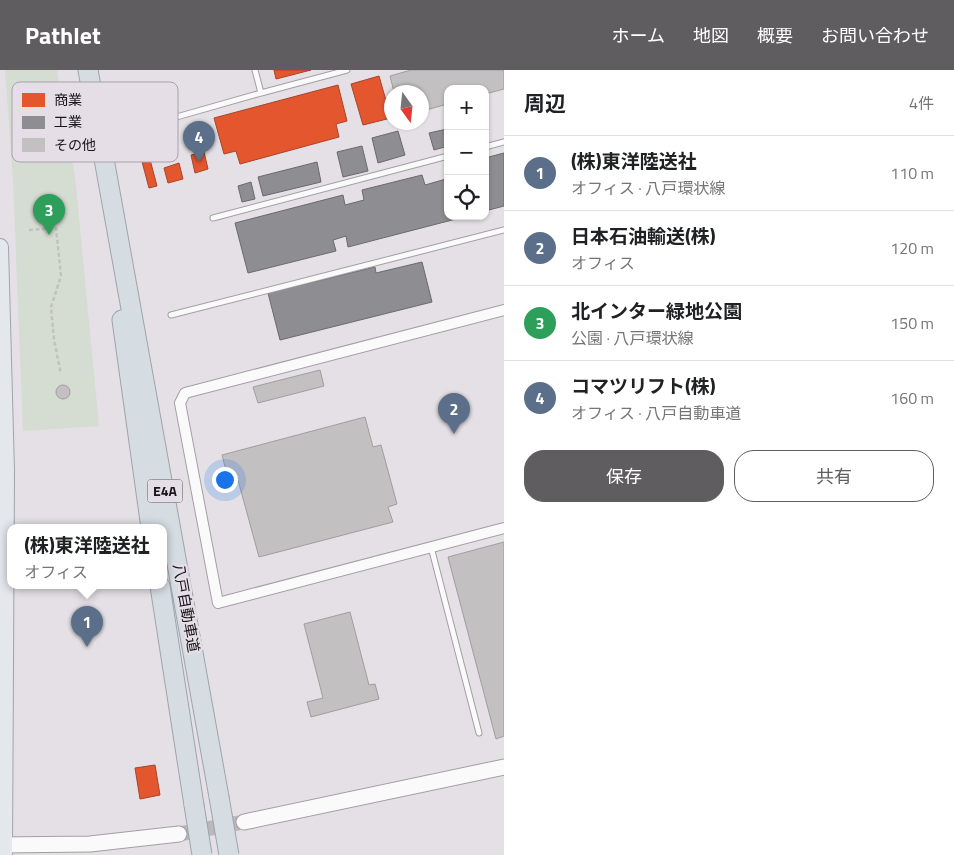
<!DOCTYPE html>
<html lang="ja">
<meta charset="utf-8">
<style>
body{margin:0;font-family:"Titillium Web","Noto Sans JP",sans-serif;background:#f6f6f6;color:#202124}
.controls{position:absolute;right:15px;top:15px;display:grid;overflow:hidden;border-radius:10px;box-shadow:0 1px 4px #0004}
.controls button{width:45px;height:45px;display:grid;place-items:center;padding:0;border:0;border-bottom:1px solid #e0e0e0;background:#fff;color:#202124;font:25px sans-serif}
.compass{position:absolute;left:384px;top:15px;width:45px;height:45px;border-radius:50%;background:#fff;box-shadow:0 1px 4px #0004;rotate:165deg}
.you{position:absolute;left:224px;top:409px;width:18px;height:18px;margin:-12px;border:4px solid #fff;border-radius:50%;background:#1a73e8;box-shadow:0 0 0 8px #1a73e833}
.badge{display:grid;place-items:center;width:32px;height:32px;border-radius:50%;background:#605d61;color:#fff;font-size:16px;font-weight:700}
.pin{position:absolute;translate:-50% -41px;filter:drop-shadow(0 1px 2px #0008)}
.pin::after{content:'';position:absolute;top:26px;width:18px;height:15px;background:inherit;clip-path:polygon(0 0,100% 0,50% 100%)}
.popup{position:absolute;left:7px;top:454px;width:160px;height:65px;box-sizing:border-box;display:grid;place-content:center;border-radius:10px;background:#fff;filter:drop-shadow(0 1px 4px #0005);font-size:16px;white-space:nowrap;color:#757577}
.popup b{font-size:19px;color:#202124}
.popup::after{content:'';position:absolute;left:50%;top:100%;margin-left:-10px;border:10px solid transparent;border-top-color:#fff}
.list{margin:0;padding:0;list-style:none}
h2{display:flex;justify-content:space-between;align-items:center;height:65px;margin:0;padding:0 20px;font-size:21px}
h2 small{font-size:16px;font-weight:400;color:#757577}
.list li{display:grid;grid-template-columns:32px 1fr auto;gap:15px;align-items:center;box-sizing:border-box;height:75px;padding:0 20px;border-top:1px solid #e0e0e0}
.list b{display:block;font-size:19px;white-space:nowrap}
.list p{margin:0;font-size:16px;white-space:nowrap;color:#757577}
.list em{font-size:16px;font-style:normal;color:#757577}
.actions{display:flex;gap:10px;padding:15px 20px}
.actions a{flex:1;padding:11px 0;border:1px solid #605d61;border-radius:20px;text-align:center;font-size:18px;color:#605d61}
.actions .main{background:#605d61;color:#fff}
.icon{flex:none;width:28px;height:28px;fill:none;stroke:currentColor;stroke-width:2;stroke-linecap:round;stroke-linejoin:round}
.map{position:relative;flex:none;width:504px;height:785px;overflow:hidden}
header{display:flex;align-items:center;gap:30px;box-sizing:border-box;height:70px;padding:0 25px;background:#605d61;color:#fff}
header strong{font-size:24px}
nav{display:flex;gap:28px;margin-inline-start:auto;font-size:18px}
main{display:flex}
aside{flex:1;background:#fff}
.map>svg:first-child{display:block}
</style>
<header>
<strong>Pathlet</strong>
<nav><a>ホーム</a><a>地図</a><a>概要</a><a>お問い合わせ</a></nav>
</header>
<main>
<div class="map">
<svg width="504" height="785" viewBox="0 0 504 785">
<rect width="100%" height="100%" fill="#e4e0e5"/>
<path fill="#d5dcd1" d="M5 0H57L75 106 99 356 23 361 13 110Z"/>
<path fill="#e4572e" stroke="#a74428" d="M274 0H311L276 9Z
M379 6 391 48 363 55 351 14Z
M338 15 347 51 336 54 339 67 240 94 236 81 224 84 214 48Z
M139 48 157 116 149 118 131 50Z
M204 82 208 99 195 103 191 85Z
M179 93 183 109 168 113 164 98Z
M155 695 160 725 140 729 135 698Z"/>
<path fill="#8d8d92" stroke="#6a696e" d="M447 59 448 76 434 80 429 63Z
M398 61 405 85 378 93 372 68Z
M362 76 368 101 343 107 337 82Z
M504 83V136L485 141V88Z
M317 92 321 112 263 126 258 107Z
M422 105 425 115 446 109 448 146H456V149L348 177 346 166 333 170 336 181 248 203 235 153 343 125 345 135 364 130 362 120Z
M251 112 255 129 242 132 238 116Z
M422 192 432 232 280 270 268 223 375 197 376 203Z"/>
<path fill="#c3c0c1" stroke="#a09d9f" d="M411 0H504V19L485 24V19H448V34L422 41V22H394L390 6Z
M54 141V149L38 151 37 143Z
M320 300 324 316 258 333 253 317Z
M56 322a7 7 0 1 1 14 0a7 7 0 1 1-14 0Z
M365 347 373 377 381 375 397 434 388 437 393 452 259 487 238 410 229 412 222 385Z
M504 472V666L496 669 448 487Z
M350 542 369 615 375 614 379 629 311 647 307 632 323 628 304 554Z"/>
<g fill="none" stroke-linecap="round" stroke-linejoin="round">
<path stroke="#bbb8bc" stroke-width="15" stroke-dasharray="15 8" stroke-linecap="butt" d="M179 764 244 752"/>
<g stroke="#a29fa3" stroke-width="7">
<path id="lane" d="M261 23 347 0
M159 52 261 23 255 0
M485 77 504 72
M213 148 448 86
M171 245 504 160
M431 477 479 663"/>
</g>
<g stroke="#a29fa3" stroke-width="12">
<path id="street" d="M504 240 185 323 180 333 218 533 504 458"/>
</g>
<g stroke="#a29fa3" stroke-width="17">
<path id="secondary" d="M244 752 504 697
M0 775 90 774 179 764"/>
</g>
<g stroke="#9ea4ad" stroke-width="18">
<path id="primary" d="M0 177 6 401 4 785"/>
</g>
<g stroke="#9ea4ad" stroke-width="21">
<path id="highway" d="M88 0 219 727
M122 250 151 458
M160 516 194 735"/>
</g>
<path stroke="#c2c1c2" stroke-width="2.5" stroke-dasharray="4 2.5" stroke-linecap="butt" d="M29 160 56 158 61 206 51 237 54 270 61 304"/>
<use href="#lane" stroke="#fbfafb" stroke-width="5"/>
<use href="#street" stroke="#fbfafb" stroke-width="10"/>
<use href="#secondary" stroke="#fbfafb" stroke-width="15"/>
<use href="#primary" stroke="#e4e8ed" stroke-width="16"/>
<use href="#highway" stroke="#d5dce2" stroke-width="19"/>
<g stroke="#9ea4ad" stroke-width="21" stroke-linecap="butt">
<path id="highway-bridge" d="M219 727 229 785
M194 735 202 785"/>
</g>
<use href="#highway-bridge" stroke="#d5dce2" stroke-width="19"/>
</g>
<g text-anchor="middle" stroke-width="5" stroke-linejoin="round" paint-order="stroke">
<rect fill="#e5dee7" stroke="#565258" stroke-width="1" x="147.5" y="409.5" width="35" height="23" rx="4"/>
<g font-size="14" font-weight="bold" fill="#19161a">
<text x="165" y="426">E4A</text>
</g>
<g font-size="15" fill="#19161a" stroke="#e5dee7">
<text transform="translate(186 538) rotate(80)" y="5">八戸自動車道</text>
</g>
</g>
<rect x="12" y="12" width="166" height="80" rx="8" fill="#e5dee7" stroke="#a8a2aa" stroke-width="1"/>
<rect x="22" y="23" width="23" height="14" fill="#e4572e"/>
<rect x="22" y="46" width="23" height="13" fill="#8d8d92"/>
<rect x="22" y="68" width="23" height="14" fill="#c3c0c1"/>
<g font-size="14" fill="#19161a">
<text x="54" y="35">商業</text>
<text x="54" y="57">工業</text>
<text x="54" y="80">その他</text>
</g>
</svg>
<div class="controls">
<button>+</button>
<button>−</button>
<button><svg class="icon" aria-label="locate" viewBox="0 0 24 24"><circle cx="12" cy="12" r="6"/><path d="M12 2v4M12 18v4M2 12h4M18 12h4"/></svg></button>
</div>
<svg class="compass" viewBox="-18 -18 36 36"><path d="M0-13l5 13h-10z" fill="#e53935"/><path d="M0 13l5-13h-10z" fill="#757577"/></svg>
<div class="you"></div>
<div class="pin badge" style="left:87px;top:577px;background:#5c6f8a">1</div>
<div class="popup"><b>(株)東洋陸送社</b>オフィス</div>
<div class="pin badge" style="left:454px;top:364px;background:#5c6f8a">2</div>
<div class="pin badge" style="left:49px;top:165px;background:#2e9e5b">3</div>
<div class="pin badge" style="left:199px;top:92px;background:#5c6f8a">4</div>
</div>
<aside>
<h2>周辺<small>4件</small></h2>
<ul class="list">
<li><span class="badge" style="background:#5c6f8a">1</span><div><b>(株)東洋陸送社</b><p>オフィス · 八戸環状線</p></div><em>110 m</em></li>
<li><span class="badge" style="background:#5c6f8a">2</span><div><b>日本石油輸送(株)</b><p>オフィス</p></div><em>120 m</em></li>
<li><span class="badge" style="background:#2e9e5b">3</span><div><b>北インター緑地公園</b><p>公園 · 八戸環状線</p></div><em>150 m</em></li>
<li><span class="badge" style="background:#5c6f8a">4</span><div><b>コマツリフト(株)</b><p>オフィス · 八戸自動車道</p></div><em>160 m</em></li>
</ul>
<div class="actions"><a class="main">保存</a><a>共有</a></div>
</aside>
</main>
